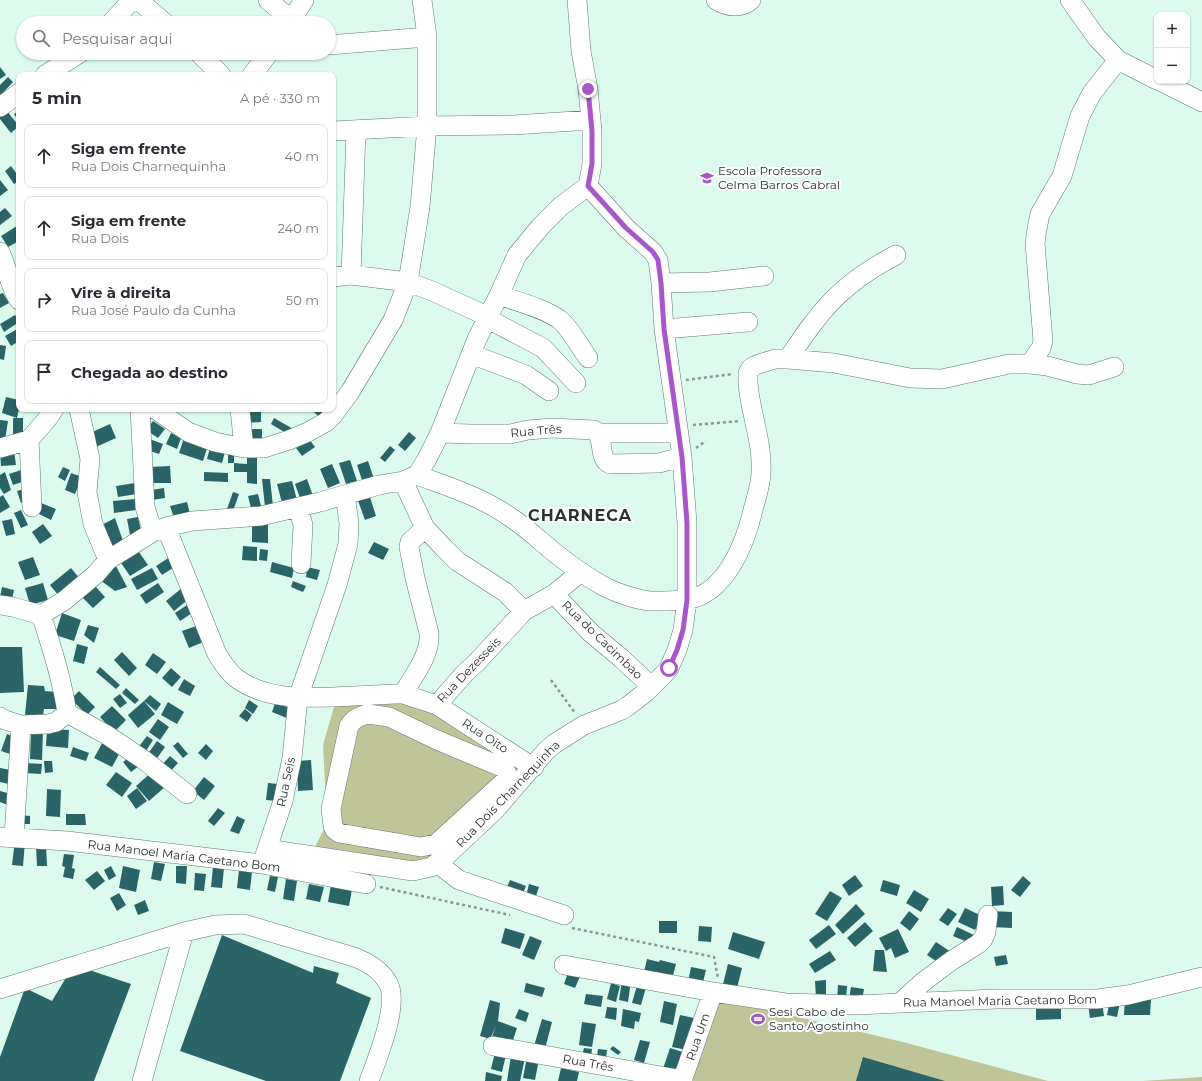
<!DOCTYPE html>
<html lang="pt">
<meta charset="utf-8">
<style>
body{margin:0;font-family:Montserrat,sans-serif;background:#f2f2f3;color:#2b2b33}
.controls{position:absolute;right:12px;top:12px;display:grid;overflow:hidden;border-radius:8px;box-shadow:0 1px 3px #0004}
.controls button{width:36px;height:36px;display:grid;place-items:center;padding:0;border:0;border-bottom:1px solid #e1e1e2;background:#fff;color:#2b2b33;font:20px sans-serif}
.stop{position:absolute;width:12px;height:12px;margin:-9px;border:3px solid #a757c8;border-radius:50%;background:#fff}
.stop.end{background:#a757c8;border-color:#fff;box-shadow:0 1px 4px #0008}
.list{margin:0;padding:0;list-style:none}
h2{display:flex;justify-content:space-between;align-items:center;height:52px;margin:0;padding:0 16px;font-size:17px}
h2 small{font-size:13px;font-weight:400;color:#7c7c81}
.list li{display:grid;grid-template-columns:26px 1fr auto;gap:12px;align-items:center;box-sizing:border-box;height:64px;margin:0 8px 8px;padding:0 8px;border:1px solid #e1e1e2;border-radius:8px}
.list b{display:block;font-size:15px;white-space:nowrap}
.list p{margin:0;font-size:13px;white-space:nowrap;color:#7c7c81}
.list em{font-size:13px;font-style:normal;color:#7c7c81}
.icon{flex:none;width:22px;height:22px;fill:none;stroke:currentColor;stroke-width:2;stroke-linecap:round;stroke-linejoin:round}
.map{position:relative;flex:none;width:1202px;height:1081px;overflow:hidden}
.search{position:absolute;background:#fff;box-shadow:0 1px 3px #0004;left:16px;top:16px;width:320px;height:44px;display:flex;align-items:center;gap:10px;box-sizing:border-box;padding:0 14px;border-radius:22px;color:#7c7c81;font-size:15px}
.panel{position:absolute;background:#fff;box-shadow:0 1px 3px #0004;left:16px;top:72px;width:320px;height:340px;border-radius:8px}
.map>svg:first-child{display:block}
</style>
<div class="map">
<svg width="1202" height="1081" viewBox="0 0 1202 1081">
<rect width="100%" height="100%" fill="#dcfaee"/>
<path fill="#c0c499" d="M399 696 415 703 529 766 498 801 414 871 311 854 327 824 323 745 334 707Z
M714 997 903 1042 1048 1081H686Z
M1202 1077V1081H1143Z"/>
<path fill="#2a6466" d="M0 67 6 75 0 79Z
M8 77 13 82 0 96V85Z
M6 110 19 126 11 133 0 119V114Z
M19 111V122L14 114Z
M11 166 19 177V181L14 184 5 171Z
M0 180 8 190 0 196Z
M5 208 12 216 0 225V212Z
M17 226 19 229V241L8 247 1 236Z
M3 293 9 303 0 308V294Z
M15 315 19 322 4 332 0 324Z
M19 328V341L11 346 5 336Z
M0 345 6 346 4 360 0 359Z
M6 397 19 400V409L17 418 2 413Z
M261 409V422L246 423V410Z
M316 409H327L319 417 313 411Z
M13 418H23V437H13Z
M274 418 295 430 291 436 271 424Z
M0 420 8 421 5 440 0 439Z
M153 421 165 429 158 438 146 430Z
M110 424 116 438 96 447 90 433Z
M248 429H262V440H248Z
M409 432 416 438 405 451 398 445Z
M171 433 181 438 177 449 166 444Z
M147 438 163 444 159 454 144 449Z
M184 438 208 445 203 461 179 453Z
M309 439 315 447 302 456 296 448Z
M390 446 395 450 385 462 380 458Z
M210 448 225 452 222 463 207 459Z
M14 451 16 465 1 466 0 452Z
M228 452H234V463H228Z
M247 457H257V484L247 483V472H234V463L247 464Z
M350 460 357 481 346 484 339 463Z
M368 461 374 479 363 483 357 465Z
M332 464 340 483 328 488 320 469Z
M170 466 171 483H150L149 467Z
M63 467 70 470 65 481 58 477Z
M21 470 25 481 13 485 9 474Z
M5 472 11 490 4 494 0 488V475Z
M204 472 228 473V482L204 481Z
M71 473 82 477 75 494 65 490Z
M262 479H270L273 506 265 507Z
M307 479 313 496 301 501 295 484Z
M292 481 298 504 283 507 277 484Z
M135 483 137 494 118 497 116 486Z
M164 488 165 498 152 500 151 490Z
M24 489 28 500 21 503 17 491Z
M233 492 239 494 233 511 227 509Z
M258 494 262 510 252 512 248 496Z
M369 494 376 516 365 520 357 498Z
M3 495 10 507 0 513V497Z
M135 499 136 510 114 513 113 501Z
M187 502 190 514 174 518 170 506Z
M41 503 56 509 51 520 37 513Z
M21 510 28 525 21 528 14 513Z
M138 517 141 531 130 535 127 519Z
M115 518 123 541 111 551 96 528Z
M12 519 15 534 6 536 2 521Z
M252 523H268V543L252 542Z
M43 524 52 536 40 544 32 532Z
M374 542 389 549 383 560 368 553Z
M243 546 257 547V561L242 560Z
M260 549 268 550 267 561 259 560Z
M139 552 148 565 130 576 121 563Z
M33 557 40 575 25 580 18 562Z
M170 557 176 566 162 575 156 566Z
M272 562 294 568 292 578 270 572Z
M116 566 127 587 115 591 100 580Z
M307 567 320 570 317 580 306 577Z
M71 568 80 579 59 596 50 585Z
M152 568 158 579 137 590 131 579Z
M293 581 306 586 303 592 291 587Z
M43 583 48 600 30 605 25 588Z
M158 583 164 592 146 604 140 595Z
M95 586 105 597 93 608 82 597Z
M2 587 14 590 11 604 0 597Z
M182 588 190 598 174 611 166 601Z
M190 603 195 611 180 621 175 613Z
M62 613 81 620 74 641 55 635Z
M202 624 208 640 189 648 182 631Z
M88 625 99 628 94 643 84 635Z
M77 644 88 647 84 664 73 661Z
M0 647H22L24 692 0 693Z
M122 652 137 668 129 676 114 660Z
M153 653 166 662 157 674 145 665Z
M100 667 120 685 116 689 96 672Z
M171 668 181 677 172 687 162 678Z
M184 679 195 686 190 696 178 690Z
M28 685 44 686 45 691 56 692 57 709H44L43 716 25 715Z
M126 688 139 700 135 704 122 693Z
M79 691 95 707 87 715 71 699Z
M120 694 127 703 120 708 113 699Z
M150 695 161 704 156 711 144 701Z
M249 700 258 706 253 714 245 708Z
M144 701 155 714 138 728 128 715Z
M168 702 184 712 177 724 161 715Z
M275 703 293 709 289 719 272 712Z
M112 706 126 720 114 732 100 717Z
M245 709 252 715 247 722 239 716Z
M158 719 169 727 160 740 149 732Z
M47 729 69 730 68 748 46 746Z
M31 730 43 731 42 760 30 759Z
M7 734 15 737 10 754 1 751Z
M147 736 153 740 144 754 137 749Z
M105 738 123 747 112 767 94 758Z
M157 741 165 747 153 764 145 758Z
M178 742 188 754 183 758 173 746Z
M206 744 213 751 206 760 198 753Z
M73 747 89 753 86 761 70 756Z
M131 756 139 766 131 772 123 762Z
M170 756 178 763 169 773 161 766Z
M311 760 313 790 298 791 297 761Z
M44 761H52L53 772 45 773Z
M26 763 42 764 41 774 25 773Z
M0 768 16 771 13 785 0 782Z
M153 771 166 786 149 801 136 786Z
M116 772 132 783 122 797 106 785Z
M204 777 215 786 204 800 193 791Z
M268 783 278 784 277 801 266 800Z
M137 788 147 801 136 809 127 796Z
M47 789 61 790 60 817 46 816Z
M0 791 11 794 8 805 0 802Z
M218 808 225 813 214 826 208 821Z
M66 814H85L86 825H66Z
M20 815 30 816V824H20Z
M237 816 245 820 239 834 230 831Z
M15 840 25 842 23 866 12 865Z
M36 846H46L47 866H37Z
M64 854 74 855 72 868 75 869 73 879 63 877 65 867 62 866Z
M154 862 165 864 161 881 151 879Z
M111 866 116 876 109 880 104 870Z
M123 866 140 870 136 892 119 888Z
M176 866H187L186 884 176 883Z
M213 867 224 868 222 888 211 887Z
M239 870 252 872 250 890 237 888Z
M97 871 105 881 94 890 85 880Z
M195 873 206 874 204 891 194 890Z
M855 875 863 886 849 896 842 885Z
M270 876 278 877 275 892 267 890Z
M1023 876 1031 883 1020 897 1011 890Z
M286 879 297 881 294 901 283 899Z
M510 880 526 886 521 898 505 892Z
M883 880 900 885 897 896 880 891Z
M309 884 324 887 320 902 306 899Z
M529 884 539 887 535 899 526 896Z
M331 885 352 889 349 906 328 902Z
M1003 886 1004 905 992 906 991 887Z
M914 890 929 899 921 912 906 903Z
M830 891 842 898 827 921 815 914Z
M119 893 126 905 117 911 110 898Z
M145 900 149 911 138 915 134 905Z
M856 904 865 914 843 934 835 925Z
M948 908 957 914 948 926 939 920Z
M965 908 982 916 975 930 958 922Z
M909 911 919 919 910 931 900 923Z
M992 911 1012 912V928L992 927Z
M659 921H677V933H659Z
M865 922 873 931 855 947 847 938Z
M829 925 836 934 816 949 809 940Z
M699 926 712 927 711 942 698 941Z
M957 927 976 936 972 944 953 936Z
M505 928 525 934 520 949 501 943Z
M898 929 909 952 895 958 891 948 886 951 879 938Z
M733 932 765 942 759 959 728 949Z
M222 935 313 973 314 966 339 973 336 983 371 998 340 1081H266L180 1051Z
M530 936 542 941 534 960 522 955Z
M936 942 951 952 942 965 927 955Z
M875 950H884L887 972 873 971Z
M830 951 836 960 815 973 809 964Z
M1006 955 1008 964 996 966 994 957Z
M647 959 659 962 660 960 676 964 672 979 644 972Z
M728 964 742 968 736 992 722 988Z
M691 967 706 970 702 986 688 983Z
M83 968 131 984 94 1081H0V1057L25 988 52 1001 70 971Z
M569 970 581 974 575 988 564 984Z
M622 980 631 981 628 1002 619 1000Z
M826 980V998H816L815 981Z
M638 982 647 984 641 1005 632 1003Z
M526 983 545 988 542 997 524 992Z
M611 983 620 986 616 1002 607 999Z
M838 985 847 986 846 1001H837Z
M851 987 864 989 862 1001 849 999Z
M586 994 603 996 601 1007 584 1004Z
M1125 999 1151 1000 1150 1015H1124Z
M490 1000 500 1003 498 1021 517 1028 511 1046 491 1039 496 1026 490 1039 480 1036Z
M1110 1000 1120 1002 1117 1017 1107 1015Z
M664 1001 677 1004 673 1025 660 1022Z
M1102 1003 1104 1016 1090 1018 1088 1004Z
M1036 1006H1061V1019L1036 1020Z
M607 1007 617 1008 616 1020 605 1018Z
M519 1009 529 1013 526 1022 515 1018Z
M623 1009 641 1013 639 1022 635 1021 634 1029 621 1026Z
M680 1015 694 1018 687 1050 672 1047Z
M542 1019 552 1022 545 1049 534 1046Z
M582 1022 596 1024 592 1047 579 1045Z
M640 1040 650 1042 644 1063 634 1060Z
M613 1046 621 1052 618 1055 610 1049Z
M584 1048 592 1049 591 1057 582 1055Z
M670 1048 686 1053 679 1074 663 1069Z
M598 1049 607 1050 606 1058 597 1057Z
M495 1052 506 1055 502 1072 491 1069Z
M511 1056 525 1058 520 1081H507Z
M527 1056 539 1059 535 1080 523 1078Z
M863 1057 945 1081H856Z
M561 1068 579 1072 577 1081H558Z
M486 1072 502 1076 501 1081H485Z"/>
<g fill="none" stroke-linecap="round" stroke-linejoin="round">
<g stroke="#607b70" stroke-width="20">
<path id="minor" d="M138 0 165 23
M268 0 291 20
M716 0C727 7 741 9 751 0
M1070 0 1097 38 1118 60 1157 80
M111 23 132 0
M289 23 304 0
M329 45 427 37
M199 53 221 75
M45 75 80 53
M252 75 269 53
M1160 81 1202 102
M0 107 19 93
M333 131 427 126 514 125 591 120
M0 252C7 266 10 288 19 300
M351 275 356 131
M333 277 351 275 408 282 432 291 489 317
M661 283 710 282 764 276
M499 295C518 302 544 308 560 320 570 328 580 347 588 358
M488 319 543 348 576 383
M664 329 748 322
M471 354 526 375 549 391
M788 359C797 346 805 333 815 321 836 292 865 271 896 255
M1030 364 1041 348 1043 341 1035 243 1037 229 1040 214 1062 176 1080 116 1092 93 1118 60
M79 409 90 459 87 492 93 524 108 560
M140 409 145 507 153 532
M155 409 188 432 215 442 244 448H264L289 440 308 432 326 422 333 415 350 392 393 320 408 282 420 207 427 126V37L422 0
M240 409 244 448
M440 433 471 434H510L528 430 552 428 594 430C606 438 597 458 610 464L659 463 682 457
M598 433H679
M29 440 32 507
M0 448 29 440 48 418 54 409
M417 475C449 487 482 497 510 517 526 527 540 541 555 553 570 565 587 577 605 587 617 593 637 600 651 601 656 601 661 601 666 601 673 600 680 601 687 600 726 593 745 544 753 510 756 498 761 485 761 472 763 443 750 412 748 383V373L751 368 756 365 775 359H788L834 363 910 378 942 379 1009 364H1030L1047 366 1077 374 1089 375 1114 367
M403 481 425 528 444 548 457 561 505 592 524 611
M298 507 303 525 301 564
M166 527 217 654C222 662 228 672 236 678 264 699 300 698 333 697 354 696 374 695 395 694H403L437 705 528 764 534 767
M554 594 591 633 621 658 651 686
M0 605 13 607 41 615 65 600 96 574 108 560 153 532 166 527 192 521 261 516 320 502 379 485 403 481 417 475 427 459 440 433 477 339 499 295 517 255 541 226 561 206 588 186 592 164V131L588 89 581 51 577 0
M403 694C413 676 431 655 429 633L415 578 409 547 410 542 425 528
M437 705 464 674 477 662 524 611 554 594 581 572
M67 713 107 735 144 760 187 794
M368 714 389 717 437 740 504 768 507 774 505 781 436 844 421 847 339 833 335 830 333 826 331 809 349 726C354 718 360 716 368 714Z
M0 717 5 720 21 725 48 724 56 722 67 713C62 679 52 647 41 615
M0 837 67 841 262 864 366 884
M14 837 21 725
M267 849 413 871 431 867 444 858 495 810 546 751 554 744 584 725 622 710 628 706 646 692 665 673 669 668 677 650 683 630 687 600V523L682 457 664 329 661 283 658 260 653 252 626 228 588 186
M437 863 459 880 564 915
M262 864 283 801 292 758 298 698 337 585 348 544 349 523 345 495
M564 965 713 992 786 1003 855 1005 996 999H1097L1128 995 1202 977
M0 989 184 932 215 925 244 924 354 957C367 962 381 970 388 983 400 1004 377 1059 369 1081
M900 1003 923 982 951 961 978 944 983 939 986 932 988 915
M493 1046 683 1080
M142 1081 184 932
M682 1081 713 992"/>
</g>
<path stroke="#859a92" stroke-width="2.5" stroke-dasharray="3 3" stroke-linecap="butt" d="M686 380 733 374
M693 425 740 421
M696 448 706 441
M551 680 575 713
M380 887 510 915
M572 928 714 957 718 978"/>
<use href="#minor" stroke="#fff" stroke-width="19"/>
</g>
<g fill="none" stroke-linecap="round" stroke-linejoin="round">
<path stroke="#a757c8" stroke-width="5" d="M588 89 592 131V164L588 186 626 228 653 252 658 260 661 283 664 329 682 457 687 523V600L683 630 677 650 669 668"/>
</g>
<defs>
<g id="school-bare" transform="scale(1.08)"><path d="M0-5L7-2L0 1L-7-2ZM-4 1L0 2.5L4 1V4Q0 6-4 4Z" fill="#a757c8" stroke="#fff" stroke-width="2.5" paint-order="stroke"/></g>
<g id="stadium-bare" transform="scale(1.08)"><path d="M0-5a6.5 5 0 1 0 0 10a6.5 5 0 1 0 0-10ZM-3.5-1.8h7v3.6h-7Z" fill="#a757c8" stroke="#fff" stroke-width="2.5" paint-order="stroke"/></g>
</defs>
<g fill-rule="evenodd">
<use href="#school-bare" x="707" y="178"/>
<use href="#stadium-bare" x="758" y="1019"/>
</g>
<g text-anchor="middle" stroke-width="4" stroke-linejoin="round" paint-order="stroke">
<g font-size="12" fill="#28332f" stroke="#fff" text-anchor="start">
<text x="718" y="175">Escola Professora<tspan x="718" dy="14">Celma Barros Cabral</tspan></text>
<text x="769" y="1016">Sesi Cabo de<tspan x="769" dy="14">Santo Agostinho</tspan></text>
</g>
<g font-size="12" fill="#28332f" stroke="#fff">
<text transform="translate(536 431) rotate(-5)" y="4">Rua Três</text>
<text transform="translate(602 640) rotate(44)" y="4">Rua do Cacimbao</text>
<text transform="translate(469 670) rotate(-46)" y="4">Rua Dezesseis</text>
<text transform="translate(485 736) rotate(33)" y="4">Rua Oito</text>
<text transform="translate(286 782) rotate(-78)" y="4">Rua Seis</text>
<text transform="translate(508 794) rotate(-46)" y="4">Rua Dois Charnequinha</text>
<text transform="translate(184 856) rotate(7)" y="4">Rua Manoel Maria Caetano Bom</text>
<text transform="translate(1000 1001) rotate(-1)" y="4">Rua Manoel Maria Caetano Bom</text>
<text transform="translate(698 1037) rotate(-71)" y="4">Rua Um</text>
<text transform="translate(588 1063) rotate(10)" y="4">Rua Três</text>
</g>
<g font-size="16" font-weight="bold" letter-spacing="1" fill="#28332f" stroke="#fff">
<text x="580" y="521">CHARNECA</text>
</g>
</g>
</svg>
<div class="controls">
<button>+</button>
<button>−</button>
</div>
<div class="stop" style="left:669px;top:668px"></div>
<div class="stop end" style="left:588px;top:89px"></div>
<div class="search"><svg class="icon" aria-label="search" viewBox="0 0 24 24"><circle cx="10" cy="10" r="6"/><path d="M15 15l6 6"/></svg>Pesquisar aqui</div>
<section class="panel">
<h2>5 min<small>A pé · 330 m</small></h2>
<ul class="list">
<li><svg class="icon" aria-label="ahead" viewBox="0 0 24 24"><path d="M12 20V5M6 11l6-6 6 6"/></svg><div><b>Siga em frente</b><p>Rua Dois Charnequinha</p></div><em>40 m</em></li>
<li><svg class="icon" aria-label="ahead" viewBox="0 0 24 24"><path d="M12 20V5M6 11l6-6 6 6"/></svg><div><b>Siga em frente</b><p>Rua Dois</p></div><em>240 m</em></li>
<li><svg class="icon" aria-label="right" viewBox="0 0 24 24"><path d="M7 20v-9h11M14 6l5 5-5 5"/></svg><div><b>Vire à direita</b><p>Rua José Paulo da Cunha</p></div><em>50 m</em></li>
<li><svg class="icon" aria-label="arrive" viewBox="0 0 24 24"><path d="M6 21V4h12l-3 4 3 4H6"/></svg><div><b>Chegada ao destino</b></div></li>
</ul>
</section>
</div>
